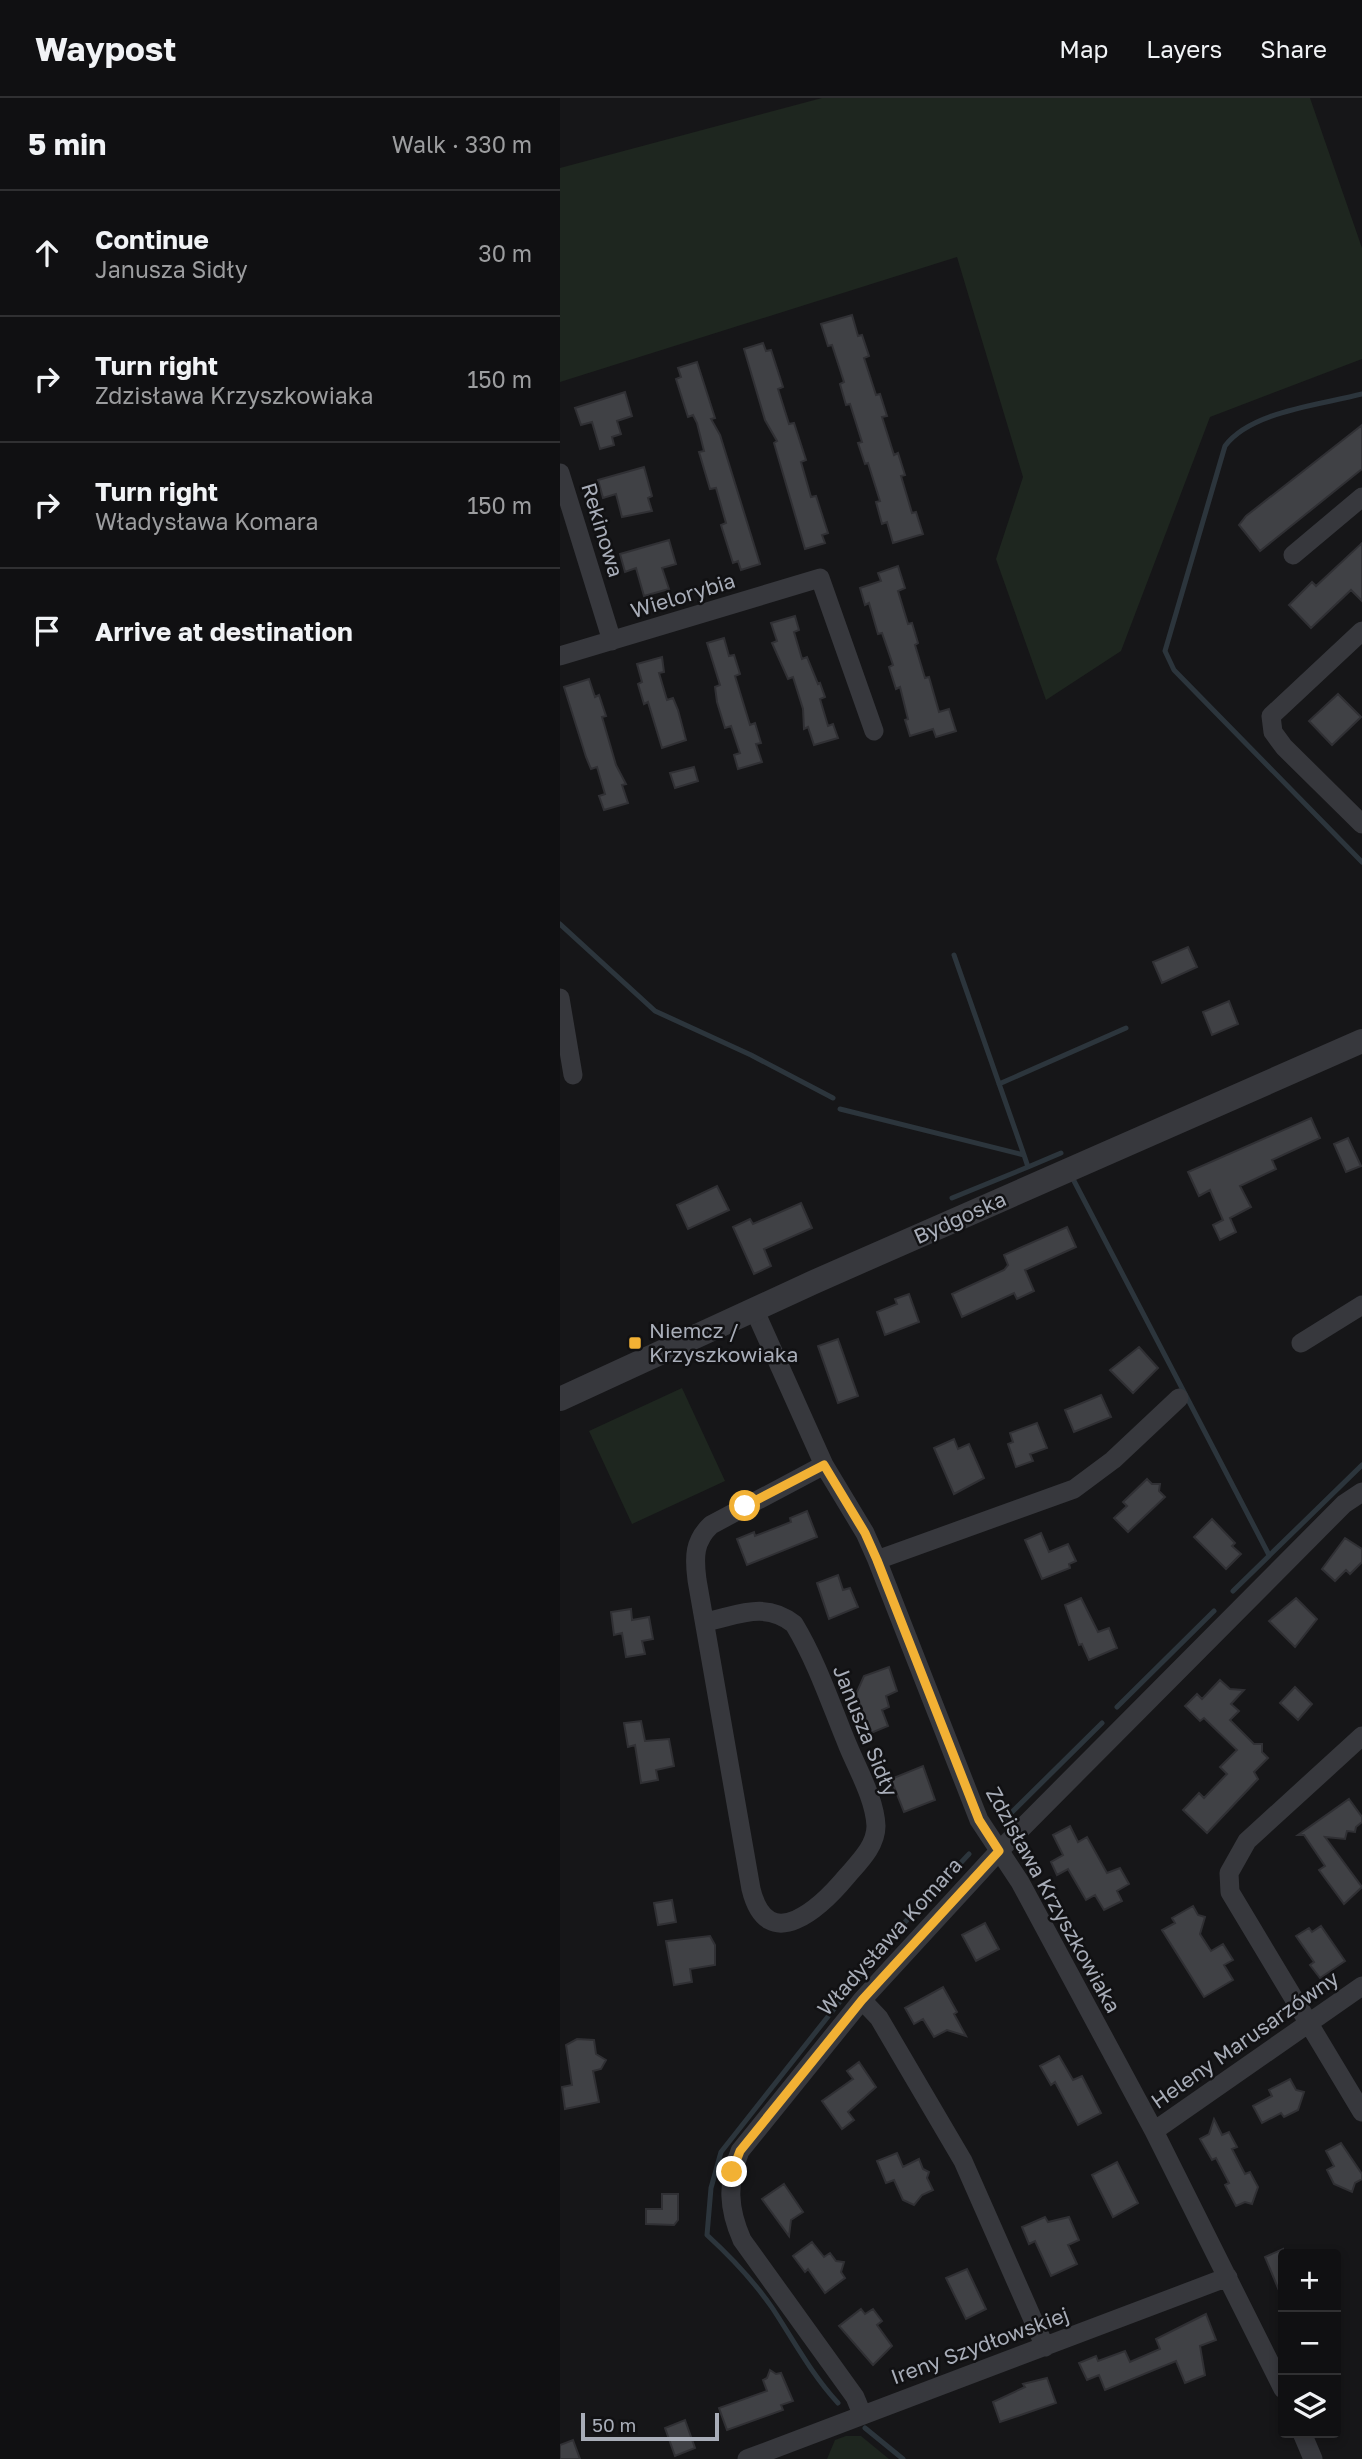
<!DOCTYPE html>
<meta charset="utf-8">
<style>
body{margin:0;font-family:"Golos Text",sans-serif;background:#19191b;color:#f1f3f6}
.controls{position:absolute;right:21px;bottom:21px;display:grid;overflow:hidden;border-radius:7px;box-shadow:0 4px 10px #0003}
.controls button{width:63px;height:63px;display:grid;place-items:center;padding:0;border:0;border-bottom:2px solid #303032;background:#101012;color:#f1f3f6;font:35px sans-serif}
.scale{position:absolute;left:21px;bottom:18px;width:138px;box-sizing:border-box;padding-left:7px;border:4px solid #a8adb8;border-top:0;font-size:19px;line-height:24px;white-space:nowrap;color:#a8adb8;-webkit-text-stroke:5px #111113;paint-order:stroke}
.stop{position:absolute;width:21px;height:21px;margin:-16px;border:5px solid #f2b134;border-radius:50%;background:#fff}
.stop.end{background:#f2b134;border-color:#fff;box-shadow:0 2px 7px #0008}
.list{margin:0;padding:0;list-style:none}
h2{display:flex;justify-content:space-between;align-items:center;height:91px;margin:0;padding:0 28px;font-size:30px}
h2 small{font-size:23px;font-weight:400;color:#9c9d9f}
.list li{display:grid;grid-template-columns:46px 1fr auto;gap:21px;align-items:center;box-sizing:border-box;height:126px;padding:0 28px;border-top:2px solid #303032}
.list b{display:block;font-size:26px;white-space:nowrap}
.list p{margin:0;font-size:23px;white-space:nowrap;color:#9c9d9f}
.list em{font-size:23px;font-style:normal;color:#9c9d9f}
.icon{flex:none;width:38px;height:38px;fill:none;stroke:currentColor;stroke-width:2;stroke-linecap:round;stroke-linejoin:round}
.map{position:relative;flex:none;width:802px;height:2361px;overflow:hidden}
header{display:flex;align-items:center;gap:42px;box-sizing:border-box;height:98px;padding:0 35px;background:#101012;border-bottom:2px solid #303032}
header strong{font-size:33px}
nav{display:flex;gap:38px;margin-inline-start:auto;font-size:24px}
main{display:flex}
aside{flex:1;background:#101012}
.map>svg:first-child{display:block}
</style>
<header>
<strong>Waypost</strong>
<nav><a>Map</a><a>Layers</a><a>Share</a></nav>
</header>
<main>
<aside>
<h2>5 min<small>Walk · 330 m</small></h2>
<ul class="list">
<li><svg class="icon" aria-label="ahead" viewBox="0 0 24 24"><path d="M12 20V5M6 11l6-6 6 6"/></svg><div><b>Continue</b><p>Janusza Sidły</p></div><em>30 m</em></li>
<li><svg class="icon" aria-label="right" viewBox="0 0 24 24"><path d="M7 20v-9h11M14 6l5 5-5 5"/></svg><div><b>Turn right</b><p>Zdzisława Krzyszkowiaka</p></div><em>150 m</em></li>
<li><svg class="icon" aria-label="right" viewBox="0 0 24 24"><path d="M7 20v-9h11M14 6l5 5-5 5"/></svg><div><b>Turn right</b><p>Władysława Komara</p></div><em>150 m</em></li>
<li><svg class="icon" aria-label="arrive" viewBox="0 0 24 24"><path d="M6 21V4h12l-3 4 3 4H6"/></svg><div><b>Arrive at destination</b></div></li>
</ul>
</aside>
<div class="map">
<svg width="802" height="2361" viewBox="0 0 802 2361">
<rect width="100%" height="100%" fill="#161618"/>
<path fill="#1e261f" d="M262 0H750L802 150V261L650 319 561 553 486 602 436 461 463 379 397 159 0 284V70Z
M122 1290 165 1383 72 1426 29 1333Z
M286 2338H301L329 2361H267L275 2342Z"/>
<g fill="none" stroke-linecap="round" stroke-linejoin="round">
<path stroke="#2c353c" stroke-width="5" d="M802 296C761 307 691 313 665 348L605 553 614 572 802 764
M0 826 95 913 191 957 273 1000
M394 857 464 1057
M439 986 566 930
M280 1011 464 1057 468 1069 501 1055
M513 1081 709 1457
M392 1100 468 1069
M673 1493 802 1367
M557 1609 654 1513
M445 1721 542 1625
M278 2305C252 2277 234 2243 213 2211 194 2183 172 2160 147 2137L151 2090 161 2054 330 1840 409 1756
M305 2330 343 2361"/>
</g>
<path fill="#404145" stroke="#303034" stroke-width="2" d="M292 217 298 238 302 237 309 258 304 260 316 297 320 296 327 318 322 319 334 357 338 355 345 377 341 378 352 415 356 414 363 436 333 445 327 424 322 426 316 404 320 403 308 365 305 366 298 345 302 344 290 306 286 307 280 286 284 284 272 247 268 248 261 226Z
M203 245 206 253 211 252 223 289 218 291 229 326 234 325 246 362 241 364 251 399 256 398 268 435 262 437 265 445 245 451 214 345 217 343 205 322 184 251Z
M137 264 155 320 151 321 160 337 200 466 181 472 178 463 173 465 161 427 166 425 156 390 150 391 139 354 144 353 137 325 133 317 128 319 116 281 121 279 118 270Z
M65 294 72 318 57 323 61 336 52 339 54 347 40 351 32 324 21 327 15 310Z
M802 327V371L700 453 679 427 686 418Z
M84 369 92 398 88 400 92 413 62 419 56 396 43 400 38 382Z
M109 442 116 466 102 470 109 491 84 498 76 470 65 474 60 456Z
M802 445V503L791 492 751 530 729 507 752 484 756 488Z
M338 468 345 490 338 493 348 526 352 525 358 545 355 547 365 580 369 579 379 614 389 611 396 633 376 639 373 631 350 638 345 622 348 621 340 589 336 591 329 569 333 567 322 535 318 536 309 505 305 507 300 490 321 483 318 475Z
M235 518 239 532 234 534 242 561 247 559 258 586 260 585 265 599 260 601 268 628 273 626 278 640 254 647 248 629 244 631 243 611 233 579 228 581 212 545 217 543 211 525Z
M164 540 169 558 174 557 180 576 175 578 190 627 195 625 201 645 196 646 202 664 178 671 174 657 180 655 171 628 165 630 157 604 155 589 160 587 147 545Z
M102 559 104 574 99 575 107 602 113 600 118 612 126 642 102 650 88 604 84 606 78 586 82 584 77 566Z
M29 581 35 599 39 597 46 618 42 619 56 667 66 686 62 687 68 705 44 712 39 698 45 696 37 669 31 671 26 659 4 589Z
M778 596 801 619 772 647 749 623Z
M134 669 138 683 115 690 110 675Z
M628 849 637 869 602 885 593 864Z
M669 903 678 926 652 937 643 914Z
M751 1020 760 1040 712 1062 716 1071 680 1088 691 1109 670 1120 676 1134 660 1142 653 1127 663 1122 650 1092 639 1098 628 1074Z
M788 1040 801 1068 786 1074 774 1046Z
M157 1088 169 1112 128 1131 117 1107Z
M241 1105 252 1130 204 1151 211 1168 194 1176 173 1129 190 1121 193 1126Z
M507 1129 516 1149 465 1172 474 1193 457 1201 454 1195 402 1219 392 1196 444 1172 448 1167 444 1157Z
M349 1196 359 1224 325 1237 317 1214 337 1206 335 1201Z
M278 1241 298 1298 278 1305 258 1248Z
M579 1249 598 1270 573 1295 550 1272Z
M541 1297 551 1319 514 1334 505 1312Z
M477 1325 487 1350 470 1356 473 1363 456 1369 448 1346 453 1344 450 1335Z
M394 1341 398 1351 409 1346 424 1380 394 1396 374 1350Z
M587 1381 592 1386H600L599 1393 605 1399 568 1434 554 1420 567 1408 563 1404Z
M247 1413 257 1439 187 1467 177 1441 194 1434 195 1438 231 1424 230 1420Z
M652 1421 675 1445 672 1448 681 1456 666 1471 634 1439Z
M481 1435 489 1454 508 1446 516 1463 509 1466 510 1470 482 1481 465 1442Z
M785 1440 802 1451V1464L790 1476 786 1472 775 1483 762 1471Z
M278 1477 283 1492 290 1490 298 1509 269 1521 257 1485Z
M521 1500 538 1534 549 1530 557 1550 529 1562 522 1546 519 1547 505 1507Z
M736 1500 757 1521 735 1549 709 1523Z
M71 1511 72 1522 89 1519 93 1541 82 1543 85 1556 66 1559 62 1535 54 1537 51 1514Z
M329 1569 337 1593 326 1598 329 1609 322 1612 328 1628 311 1635 296 1596 304 1578Z
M660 1582 670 1591 684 1592 671 1606 679 1613 670 1622 694 1646H702V1654L708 1660 694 1674 698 1681 647 1735 623 1712 639 1695 644 1700 667 1676 660 1669 677 1652 644 1620 640 1623 625 1608 637 1596 642 1601Z
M735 1589 752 1606 738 1622 720 1605Z
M81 1623 85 1643 109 1641 114 1668 96 1672 98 1682 81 1685 75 1647 68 1649 64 1625Z
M363 1668 375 1702 344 1714 331 1681Z
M789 1701 802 1719V1724L796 1729 795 1734 787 1733 785 1741 765 1739 802 1789 784 1806 759 1772 765 1768 744 1737H738Z
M510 1728 518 1744 527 1739 547 1775 560 1770 569 1786 557 1793 562 1803 544 1812 535 1797 526 1802 508 1771 497 1777 491 1764 503 1757 493 1737Z
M112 1802 116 1824 98 1827 94 1805Z
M633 1808 638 1817 645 1819 640 1836 651 1853 663 1846 673 1862 664 1867 673 1882 644 1899 602 1832 615 1825 612 1820Z
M425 1825 439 1851 416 1863 402 1837Z
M761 1828 785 1863 760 1880 750 1867 754 1864 736 1838 749 1830 752 1834Z
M150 1838 155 1847V1867L130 1871 132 1884 114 1887 106 1843Z
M383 1889 397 1914 394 1916 406 1938 387 1932 374 1939 363 1921 354 1926 345 1910Z
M17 1941 34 1942 36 1956 46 1962 41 1971 33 1973 39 2004 5 2011 2 1989 12 1987 6 1947Z
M499 1958 513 1982 522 1978 541 2015 518 2027 495 1984 491 1987 480 1968Z
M299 1964 316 1989 288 2014 294 2022 282 2031 262 2003 293 1981 287 1973Z
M730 1981 736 1992 744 1994 738 2012 724 2019 721 2015 702 2025 693 2008 712 1998 709 1992Z
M654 2021 662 2037 669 2034 677 2049 672 2051 685 2076 690 2074 698 2089 692 2106 685 2104 676 2108 665 2087 669 2085 656 2060 652 2062 640 2041 649 2036Z
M781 2045 802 2076V2081L795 2085 792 2094 774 2086 767 2072 774 2068 766 2053Z
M337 2055 343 2069 359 2061 363 2071 369 2074 367 2080 373 2092 362 2097 354 2107 343 2102 334 2082 326 2085 317 2063Z
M557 2064 578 2105 553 2119 532 2077Z
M224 2086 243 2114 231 2122 229 2138 202 2101Z
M102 2096H118V2122L114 2127 86 2126V2111H102Z
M485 2119 488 2124 509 2119 519 2142 508 2147 517 2166 491 2178 475 2143 469 2146 462 2129Z
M252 2144 264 2159 270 2155 276 2163 284 2164 281 2174 285 2180 265 2195 248 2171 245 2174 233 2158Z
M723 2151V2202L705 2159Z
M407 2171 426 2211 406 2221 386 2180Z
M301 2211 305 2216 313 2211 322 2223 317 2227 332 2248 313 2267 279 2228Z
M646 2216 656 2242 640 2248 645 2277 625 2285 616 2263 545 2292 539 2277 527 2282 519 2265 536 2258 538 2263 565 2253 570 2264 600 2251 596 2241Z
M210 2272 216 2276 221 2275 233 2303 221 2307 223 2312 167 2332 159 2310 207 2293 203 2282 207 2280Z
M487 2280 496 2305 440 2324 433 2304 465 2289 463 2286Z
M125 2322 135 2350 115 2358 105 2330Z
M13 2342 20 2361H0V2347Z"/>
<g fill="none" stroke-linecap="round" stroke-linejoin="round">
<path stroke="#37383d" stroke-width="19" d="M0 375 52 543
M733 457 802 399
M802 533 711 618 713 634 724 649 802 726
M0 558 260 480 314 633
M0 900 13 977
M194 1211 264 1367 305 1435 317 1462 419 1722 460 1784 594 2033 723 2291
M741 1245 802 1207
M317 1462 514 1391 553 1362 619 1300
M145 1524C179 1517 205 1503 234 1526 257 1564 271 1607 288 1648 298 1672 315 1702 316 1728 316 1748 299 1764 287 1778 262 1808 208 1860 191 1791L137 1482C134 1459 134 1443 151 1427L264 1367
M802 1638 687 1743 669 1775 670 1794 802 2014
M302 1902 319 1920 403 2063 485 2249
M594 2033 802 1888
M302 2316 295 2299 182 2142C168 2110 167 2085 180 2053L302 1902 439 1753 784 1406 802 1394
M742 2335 753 2361
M187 2361 668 2179"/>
<path stroke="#37383d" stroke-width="24" d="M0 1301 254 1184 802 943"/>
</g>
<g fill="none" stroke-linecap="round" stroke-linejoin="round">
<path stroke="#f2b134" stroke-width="9" d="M172 2074 180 2053 302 1902 439 1753 419 1722 317 1462 305 1435 264 1367 185 1408"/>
</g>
<rect fill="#f2b134" stroke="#111113" stroke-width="2.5" x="68" y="1238" width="14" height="14" rx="3.5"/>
<g text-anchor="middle" stroke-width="5" stroke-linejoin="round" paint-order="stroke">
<g font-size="21" fill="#a8adb8" stroke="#111113">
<text transform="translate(42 432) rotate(73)" y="7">Rekinowa</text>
<text transform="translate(123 498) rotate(-17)" y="7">Wielorybia</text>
<text transform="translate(400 1120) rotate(-24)" y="7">Bydgoska</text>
<text transform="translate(305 1633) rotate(68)" y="7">Janusza Sidły</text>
<text transform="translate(493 1802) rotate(61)" y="7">Zdzisława Krzyszkowiaka</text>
<text transform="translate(330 1839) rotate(-48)" y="7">Władysława Komara</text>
<text transform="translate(685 1942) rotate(-35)" y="7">Heleny Marusarzówny</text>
<text transform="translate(420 2248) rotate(-20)" y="7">Ireny Szydłowskiej</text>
</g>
<g font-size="21" fill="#a8adb8" stroke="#111113" text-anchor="start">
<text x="89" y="1240">Niemcz /<tspan x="89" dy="24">Krzyszkowiaka</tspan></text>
</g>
</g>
</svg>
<div class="controls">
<button>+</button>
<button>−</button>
<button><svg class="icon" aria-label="layers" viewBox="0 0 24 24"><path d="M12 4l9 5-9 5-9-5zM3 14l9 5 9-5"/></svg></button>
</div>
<div class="scale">50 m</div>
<div class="stop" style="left:185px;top:1408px"></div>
<div class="stop end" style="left:172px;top:2074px"></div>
</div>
</main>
